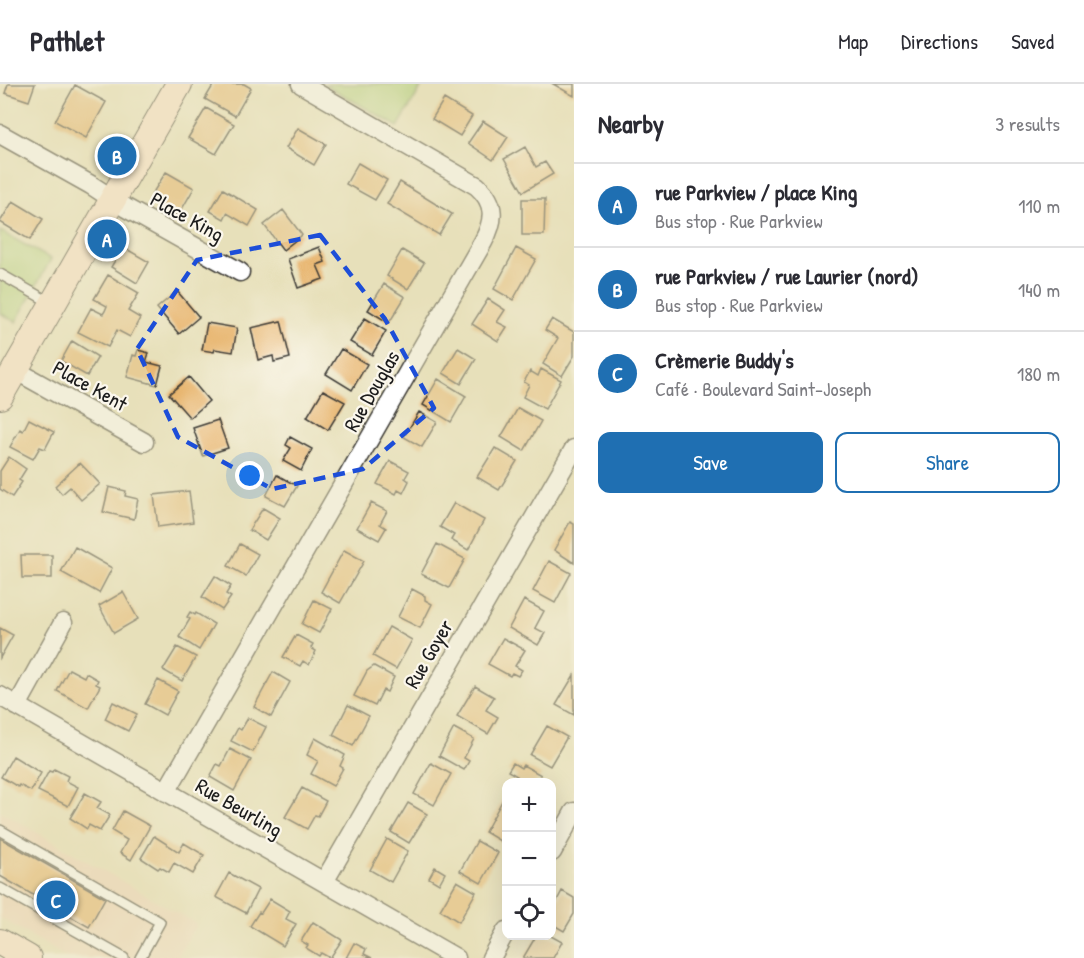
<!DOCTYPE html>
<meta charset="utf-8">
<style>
body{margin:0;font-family:"Patrick Hand",sans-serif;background:#f2f2f3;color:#2b2b33}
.controls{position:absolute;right:18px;bottom:18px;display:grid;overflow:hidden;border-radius:12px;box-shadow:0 6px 24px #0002}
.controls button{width:54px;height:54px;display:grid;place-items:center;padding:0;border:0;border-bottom:2px solid #e1e1e2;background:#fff;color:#2b2b33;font:30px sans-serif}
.you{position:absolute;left:250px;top:392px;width:21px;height:21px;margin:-15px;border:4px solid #fff;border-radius:50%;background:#1a73e8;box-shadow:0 0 0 9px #1a73e833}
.badge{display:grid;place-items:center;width:39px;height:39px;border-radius:50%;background:#1f6fb2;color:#fff;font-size:20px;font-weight:700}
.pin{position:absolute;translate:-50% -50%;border:3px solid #fff;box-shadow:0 2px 6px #0006}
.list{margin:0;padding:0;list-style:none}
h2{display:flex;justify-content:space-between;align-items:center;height:78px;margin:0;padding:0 24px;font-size:26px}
h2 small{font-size:20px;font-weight:400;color:#7c7c81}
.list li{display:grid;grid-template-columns:39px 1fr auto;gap:18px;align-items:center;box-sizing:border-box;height:84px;padding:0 24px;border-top:2px solid #e1e1e2}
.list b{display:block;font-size:22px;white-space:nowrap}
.list p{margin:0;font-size:20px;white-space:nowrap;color:#7c7c81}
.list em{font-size:20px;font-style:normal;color:#7c7c81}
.actions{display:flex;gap:12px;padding:18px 24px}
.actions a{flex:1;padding:14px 0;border:2px solid #1f6fb2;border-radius:12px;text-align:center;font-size:21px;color:#1f6fb2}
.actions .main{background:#1f6fb2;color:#fff}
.icon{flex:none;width:33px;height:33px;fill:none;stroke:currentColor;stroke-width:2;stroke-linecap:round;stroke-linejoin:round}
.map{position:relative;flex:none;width:574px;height:874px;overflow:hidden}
header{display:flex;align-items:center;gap:36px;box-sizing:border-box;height:84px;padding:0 30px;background:#fff;border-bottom:2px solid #e1e1e2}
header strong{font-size:28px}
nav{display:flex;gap:33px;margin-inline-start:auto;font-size:21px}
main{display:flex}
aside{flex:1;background:#fff}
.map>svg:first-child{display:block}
</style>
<header>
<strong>Pathlet</strong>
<nav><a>Map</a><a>Directions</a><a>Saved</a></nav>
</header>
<main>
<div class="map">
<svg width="574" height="874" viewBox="0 0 574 874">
<rect width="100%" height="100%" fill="#fbf7ec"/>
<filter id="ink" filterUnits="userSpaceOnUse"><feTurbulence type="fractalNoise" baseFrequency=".0167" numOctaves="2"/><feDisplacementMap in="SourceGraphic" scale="12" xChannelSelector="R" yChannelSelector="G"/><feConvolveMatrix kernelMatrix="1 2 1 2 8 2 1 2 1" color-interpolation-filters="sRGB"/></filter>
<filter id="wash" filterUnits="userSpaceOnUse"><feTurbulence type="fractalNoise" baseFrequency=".008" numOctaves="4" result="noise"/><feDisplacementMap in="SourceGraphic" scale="24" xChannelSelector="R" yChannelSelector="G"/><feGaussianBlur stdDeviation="1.35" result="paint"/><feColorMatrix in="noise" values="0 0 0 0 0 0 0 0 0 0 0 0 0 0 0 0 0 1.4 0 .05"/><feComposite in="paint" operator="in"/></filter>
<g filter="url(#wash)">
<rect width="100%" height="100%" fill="#e7e0ba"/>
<path fill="#f0d5bc" d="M0 727 197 840 177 874H68L0 834Z"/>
<path fill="#a9ce77" stroke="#62754a" stroke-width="1.5" d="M324 0H423L398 43Z
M0 147 51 175 16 238 0 229Z"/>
<g id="blocks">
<path fill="#e7b36b" d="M8 0H35L29 17 5 9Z
M214 0H244L251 4 235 32 205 15Z
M553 0H574V12Z
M75 1 106 18 86 54 55 37Z
M444 15 472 32 460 52 432 35Z
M206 24 234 40 216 70 188 54Z
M483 37 508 53 493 76 468 59Z
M298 44 326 60 314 81 286 64Z
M525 63 536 83 545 78 553 90 523 108 504 75Z
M358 79 387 96 375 116 346 100Z
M166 88 194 104 178 132 160 122 163 117 152 110Z
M400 98 452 130 439 151 387 120Z
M223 105 258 126 249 142 227 129 224 135 210 127Z
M522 115H545L544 151H522Z
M13 117 43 135 30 156 0 138Z
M283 126 302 151 283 166 264 141Z
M123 163 149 178 137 199 111 183Z
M319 163 325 178 317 181 323 195 298 204 288 175Z
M516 164 536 175 513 216 494 205Z
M402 166 424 179 408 205 387 192Z
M108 191 139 209 128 227 140 234 130 253 117 246 108 263 78 248 91 224 103 230 105 227 107 222 94 215Z
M384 200 405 213 389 239 368 226Z
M177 207 199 233 179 250 157 224Z
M488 215 505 226 497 238 507 243 498 257 472 240Z
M365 234 386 247 372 271 350 258Z
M552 235 574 248V272L562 292 543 280 558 254 545 246Z
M281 237 290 274 274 278 273 272 258 276 251 244Z
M207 239 237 244 233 268 215 265 214 268 202 266Z
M72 257 98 273 87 292 61 277Z
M458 264 476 275 461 300 443 289Z
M341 265 367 280 352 306 326 290Z
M138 266 149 269 146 278 162 282 157 301 127 293 133 271 136 272Z
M541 285 561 296 545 325 523 313 529 301 524 298 530 287 538 292Z
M189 293 209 317 190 334 169 310Z
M438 295 466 312 451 338 423 321Z
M323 306 345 318 328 346 307 333Z
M518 324 541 337 524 367 501 353Z
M419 328 437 338 422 363 404 353Z
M29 335 54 348 45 365 40 363 33 375 10 363 20 345 23 347Z
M218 336 228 364 203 372 193 344Z
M290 353 312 365 301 387 283 377 291 364 286 361Z
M495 364 517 377 499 406 477 393Z
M9 373 26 385 19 396 22 398 12 413 0 405V387Z
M390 377 409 387 405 394 409 397 403 409 398 406 396 410 377 400Z
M80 379 100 400 81 416 70 403 62 410 55 402Z
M277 391 297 402 285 422 266 412Z
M109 403 126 407 125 412 138 415 134 435 103 428Z
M189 407 193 438 158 443 154 411Z
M371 419 387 427 380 440 386 444 379 456 357 444Z
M454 419 484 436 468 466 451 456 454 451 440 443Z
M263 424 280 434 266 456 249 446Z
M570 438 574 440V479L554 466Z
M240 460 258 470 246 492 228 482Z
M437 460 465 475 449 504 421 490Z
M75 463 112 484 99 509 61 488Z
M344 466 364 477 340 519 321 508Z
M21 471H52V494H22Z
M549 477 571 489 555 519 533 507Z
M215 492 231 502 226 510 231 513 222 526 202 513Z
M412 505 425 512V516L432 520 420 544 398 533Z
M123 508 138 535 114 549 99 522Z
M314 516 332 525 319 549 302 540Z
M524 516 544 527 535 544 545 549 538 561 509 544Z
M190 528 195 531 196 529 214 540 199 566 179 553 190 535 187 533Z
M389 543 412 556 396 585 373 572Z
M0 544 13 551 0 574Z
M296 551 313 560 311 564 316 567 309 581 303 577 300 582 283 573Z
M503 554 525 566 515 582 522 586 518 592 512 589 510 592 488 580Z
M177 563 196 573 182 597 163 586Z
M374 582 394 593 387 608 383 606 375 622 354 612 367 587Z
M69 585 84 593 86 589 98 596 96 600 100 602 88 624 57 607Z
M273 588 290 598 271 633 254 623Z
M574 591V631L556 621Z
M158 596 178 607 165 631 145 620Z
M475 602 494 613 486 626 498 633 488 650 457 632Z
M113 618 137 630 128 647 105 635Z
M348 621 369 632 353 662 333 651Z
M248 634 266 643 253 668 231 657 238 644 241 646Z
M547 642 567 653 550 682 530 671Z
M454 644 474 655 464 674 469 677 464 686 439 672Z
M315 654 345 671 340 682 343 684 333 702 311 690 318 677 307 671Z
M230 665 251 676 234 707 210 693 217 680 221 682Z
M13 672 41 689 31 707 19 701 18 703 1 693Z
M431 679 451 690 434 721 414 710Z
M513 679 521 684 523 681 541 691 536 698H513L517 692 508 687Z
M54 685 68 692 66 697 78 703 68 722 38 707 49 687 52 688Z
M302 704 326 717 318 732 315 731 307 745 285 733Z
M85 709 101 718 97 724 110 731 100 747 89 741 87 745 70 734Z
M502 717 506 720V758L505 760 485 748Z
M408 719 427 730 409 759 391 748Z
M123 727 150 742 131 776 120 769 127 756 112 747Z
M154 752 179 768 184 759 204 771 193 790 174 779 169 788 160 783 158 785 141 774Z
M0 754 105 814 89 843 0 792Z
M387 755 408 767 391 798 370 786Z
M477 757 498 769 481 799 460 787Z
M435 783 445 789 439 800 429 794Z
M229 789 258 805 246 829 216 813Z
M457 797 476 808 459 838 440 826Z
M562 807 574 814V830L564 847 552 840V826Z
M270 815 290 827 286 835 296 840 283 862 250 842 259 828 261 829Z
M313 838 342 856 330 874 321 869 319 872 306 864 308 861 301 857Z
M536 852H551L562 858 553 874H523Z
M354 859 366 865 364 870 372 874H346Z"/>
</g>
</g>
<g filter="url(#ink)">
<use href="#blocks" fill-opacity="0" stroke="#3a3934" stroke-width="1.5"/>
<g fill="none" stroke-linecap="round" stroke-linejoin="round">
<g stroke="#3a3934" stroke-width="12">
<path id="lane" d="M0 190 51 219
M0 746 160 838 140 874
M0 804 124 874"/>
</g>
<g stroke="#3a3934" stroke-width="21">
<path id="street" d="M0 50 91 101 126 124 240 188
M15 286 144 358
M0 612 456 874
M17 622 63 539
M166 708 483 158C495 136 496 119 477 102L301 0
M552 768 574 728
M324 798 574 365
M491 874 506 847"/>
</g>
<g stroke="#3a3934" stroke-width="28">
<path id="secondary" d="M0 312 179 0
M0 858 28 874"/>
</g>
<use href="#lane" stroke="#fff" stroke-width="9"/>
<use href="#street" stroke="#fff" stroke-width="18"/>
<use href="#secondary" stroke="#fde4d1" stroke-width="26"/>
</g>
</g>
<path d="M0 0H574V874H0ZM320 151 385 235 434 324 363 385 272 405 178 353 137 265 197 176Z" fill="#e7e0ba" fill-opacity=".55" fill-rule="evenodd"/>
<path fill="none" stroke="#1d4ed8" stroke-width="4.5" stroke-dasharray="12 8" stroke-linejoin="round" d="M320 151 385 235 434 324 363 385 272 405 178 353 137 265 197 176Z"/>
<g text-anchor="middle" stroke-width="4.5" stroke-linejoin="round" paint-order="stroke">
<g font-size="21" fill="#1c1c1c" stroke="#fbf7ec">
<text transform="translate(187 133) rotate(29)" y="7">Place King</text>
<text transform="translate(90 302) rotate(29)" y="7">Place Kent</text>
<text transform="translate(372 307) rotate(-60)" y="7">Rue Douglas</text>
<text transform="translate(429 570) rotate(-60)" y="7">Rue Goyer</text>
<text transform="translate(239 724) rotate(30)" y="7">Rue Beurling</text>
</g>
</g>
</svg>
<div class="controls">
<button>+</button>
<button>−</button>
<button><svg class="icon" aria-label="locate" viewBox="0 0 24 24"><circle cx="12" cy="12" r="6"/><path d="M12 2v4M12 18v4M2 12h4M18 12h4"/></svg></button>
</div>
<div class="you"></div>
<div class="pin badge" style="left:107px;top:155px">A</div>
<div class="pin badge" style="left:117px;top:72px">B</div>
<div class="pin badge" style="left:56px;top:816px">C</div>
</div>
<aside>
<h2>Nearby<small>3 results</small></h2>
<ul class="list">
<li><span class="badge">A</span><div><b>rue Parkview / place King</b><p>Bus stop · Rue Parkview</p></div><em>110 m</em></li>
<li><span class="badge">B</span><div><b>rue Parkview / rue Laurier (nord)</b><p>Bus stop · Rue Parkview</p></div><em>140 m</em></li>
<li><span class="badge">C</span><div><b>Crèmerie Buddy's</b><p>Café · Boulevard Saint-Joseph</p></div><em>180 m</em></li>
</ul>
<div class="actions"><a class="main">Save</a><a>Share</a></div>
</aside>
</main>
